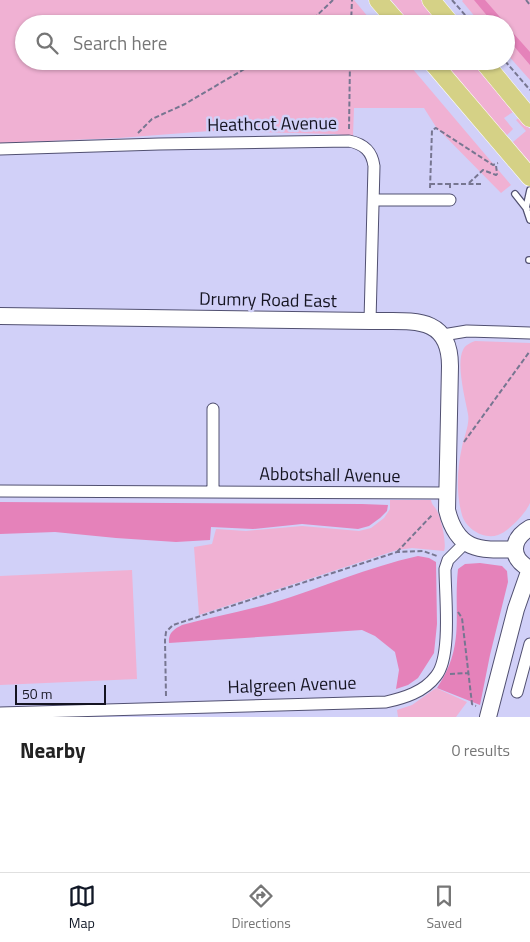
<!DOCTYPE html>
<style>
body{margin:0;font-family:"Titillium Web",sans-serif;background:#f6f6f6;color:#222}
.scale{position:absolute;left:15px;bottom:12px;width:91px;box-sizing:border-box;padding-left:5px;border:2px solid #151421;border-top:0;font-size:14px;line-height:18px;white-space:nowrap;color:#151421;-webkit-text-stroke:4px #d1d0f8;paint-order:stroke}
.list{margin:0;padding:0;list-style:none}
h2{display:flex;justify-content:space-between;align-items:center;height:65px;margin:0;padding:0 20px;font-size:21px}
h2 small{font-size:16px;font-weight:400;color:#767676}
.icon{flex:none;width:28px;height:28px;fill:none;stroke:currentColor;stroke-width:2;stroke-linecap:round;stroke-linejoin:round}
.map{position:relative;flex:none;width:530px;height:717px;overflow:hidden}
.search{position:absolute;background:#fff;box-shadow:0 1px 4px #0004;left:15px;right:15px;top:15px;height:55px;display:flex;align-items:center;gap:12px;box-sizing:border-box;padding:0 18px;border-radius:28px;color:#767676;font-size:19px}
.sheet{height:155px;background:#fff}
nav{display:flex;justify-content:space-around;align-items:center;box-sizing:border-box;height:70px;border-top:1px solid #e0e0e0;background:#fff;font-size:14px;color:#767676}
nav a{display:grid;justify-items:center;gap:2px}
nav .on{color:#111827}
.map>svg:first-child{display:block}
</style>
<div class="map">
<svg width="530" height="717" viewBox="0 0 530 717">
<rect width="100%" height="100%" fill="#d1d0f8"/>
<path fill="#f0b1d3" d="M0 0H354L374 24H24V61H406L511 185 501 193 436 127 424 108H354L353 136 335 134 210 131 119 138 0 143Z
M391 0H421L441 24H411Z
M463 0H530V80L506 53V24H481L462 1Z
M442 61H472L513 112 504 118 513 129 507 135 489 117Z
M520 117 530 129V164L513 142 526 131 516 120Z
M475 341 530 343V503C526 513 509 531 498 535 484 540 466 529 462 515 456 494 457 469 462 447 464 437 470 424 468 414 465 398 456 364 463 350 465 345 470 343 475 341Z
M390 500H431C432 506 435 506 437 511 441 518 447 544 444 551L412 548 397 550 199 615 194 547 212 544 216 529 246 531 302 526 359 531 371 528 384 518 390 509Z
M132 570 137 679 0 685V576Z
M436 688 467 702 456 717H398L397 710 412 705Z"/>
<path fill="#e582ba" d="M474 0H485L506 24H494Z
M506 25 530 52V65L506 37Z
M0 502 362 504 388 505 387 511 380 518 369 526 358 529 302 524 253 529 211 527 210 540 176 542 116 538 55 532 0 534Z
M418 556 429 558 436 562 437 624 434 653 418 678 408 685 396 689 399 670 395 652 375 636 362 630 169 643C168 633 174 629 182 625 212 617 243 611 272 603 321 588 368 567 418 556Z
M480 563 502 566 507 571 508 582 490 655 480 705 437 688C466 645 453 615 458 569L465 564Z"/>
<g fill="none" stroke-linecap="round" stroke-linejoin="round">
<g stroke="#515071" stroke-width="8">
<path id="lane" d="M515 194 526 208 530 220
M527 209 526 208 530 190
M529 260H530"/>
</g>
<g stroke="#515071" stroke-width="13">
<path id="street" d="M0 149 159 144 349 141C364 144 372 151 374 166L370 321
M374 200H450
M443 335 467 331 530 333
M213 409V491
M0 491 447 493
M517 692 530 644
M0 713 386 702C404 698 424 692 436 676 452 657 445 595 445 569L448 560 465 543"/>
</g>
<g stroke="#515071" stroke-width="18">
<path id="secondary" d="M0 316 370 321C409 322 450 313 450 366L447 510C457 550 478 551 515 549
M530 528C511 539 509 558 530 569
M488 717 516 609 530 569"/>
</g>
<g stroke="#fff" stroke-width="19">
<path id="primary" d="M378 0 399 24
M431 0 451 24
M431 61 530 177
M483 61 530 118"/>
</g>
<path stroke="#777691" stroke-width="2" stroke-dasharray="5 2.5" stroke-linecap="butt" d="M452 0 473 24
M526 0 530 5
M308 24 333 0
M351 24 352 0
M505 61 530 90
M349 129 350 61
M138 133 152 119 185 104 258 61
M469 183 483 170 496 175 497 174 496 165
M430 184H450
M430 188 432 130 436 128 493 165 498 163
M450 188V184H481
M464 442 530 351
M397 552 433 514
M458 612 462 618 472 704 476 706
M450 674 468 673
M166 696 165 640 166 632 173 625 397 552 423 551 437 556"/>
<use href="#lane" stroke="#fff" stroke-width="5.5"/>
<use href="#street" stroke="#fff" stroke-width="11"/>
<use href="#secondary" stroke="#fff" stroke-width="16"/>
<use href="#primary" stroke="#d5d186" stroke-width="18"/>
</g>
<g text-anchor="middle" stroke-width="5" stroke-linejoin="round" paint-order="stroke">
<g font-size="18" fill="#151421" stroke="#d1d0f8">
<text transform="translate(272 124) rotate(-1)" y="6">Heathcot Avenue</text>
<text transform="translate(268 300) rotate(1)" y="6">Drumry Road East</text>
<text transform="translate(330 475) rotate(1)" y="6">Abbotshall Avenue</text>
<text transform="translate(292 685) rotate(-2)" y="6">Halgreen Avenue</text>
</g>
</g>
</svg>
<div class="scale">50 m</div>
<div class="search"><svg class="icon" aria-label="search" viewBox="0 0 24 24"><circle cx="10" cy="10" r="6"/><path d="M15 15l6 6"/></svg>Search here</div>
</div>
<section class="sheet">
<h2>Nearby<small>0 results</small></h2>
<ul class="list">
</ul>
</section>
<nav>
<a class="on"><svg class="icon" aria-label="map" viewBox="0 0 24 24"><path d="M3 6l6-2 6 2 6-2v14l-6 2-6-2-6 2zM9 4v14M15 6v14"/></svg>Map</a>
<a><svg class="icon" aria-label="directions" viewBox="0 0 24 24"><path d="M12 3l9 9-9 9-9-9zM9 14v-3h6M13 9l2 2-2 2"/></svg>Directions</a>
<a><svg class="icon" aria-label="saved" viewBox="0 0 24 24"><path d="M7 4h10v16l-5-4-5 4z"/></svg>Saved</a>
</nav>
